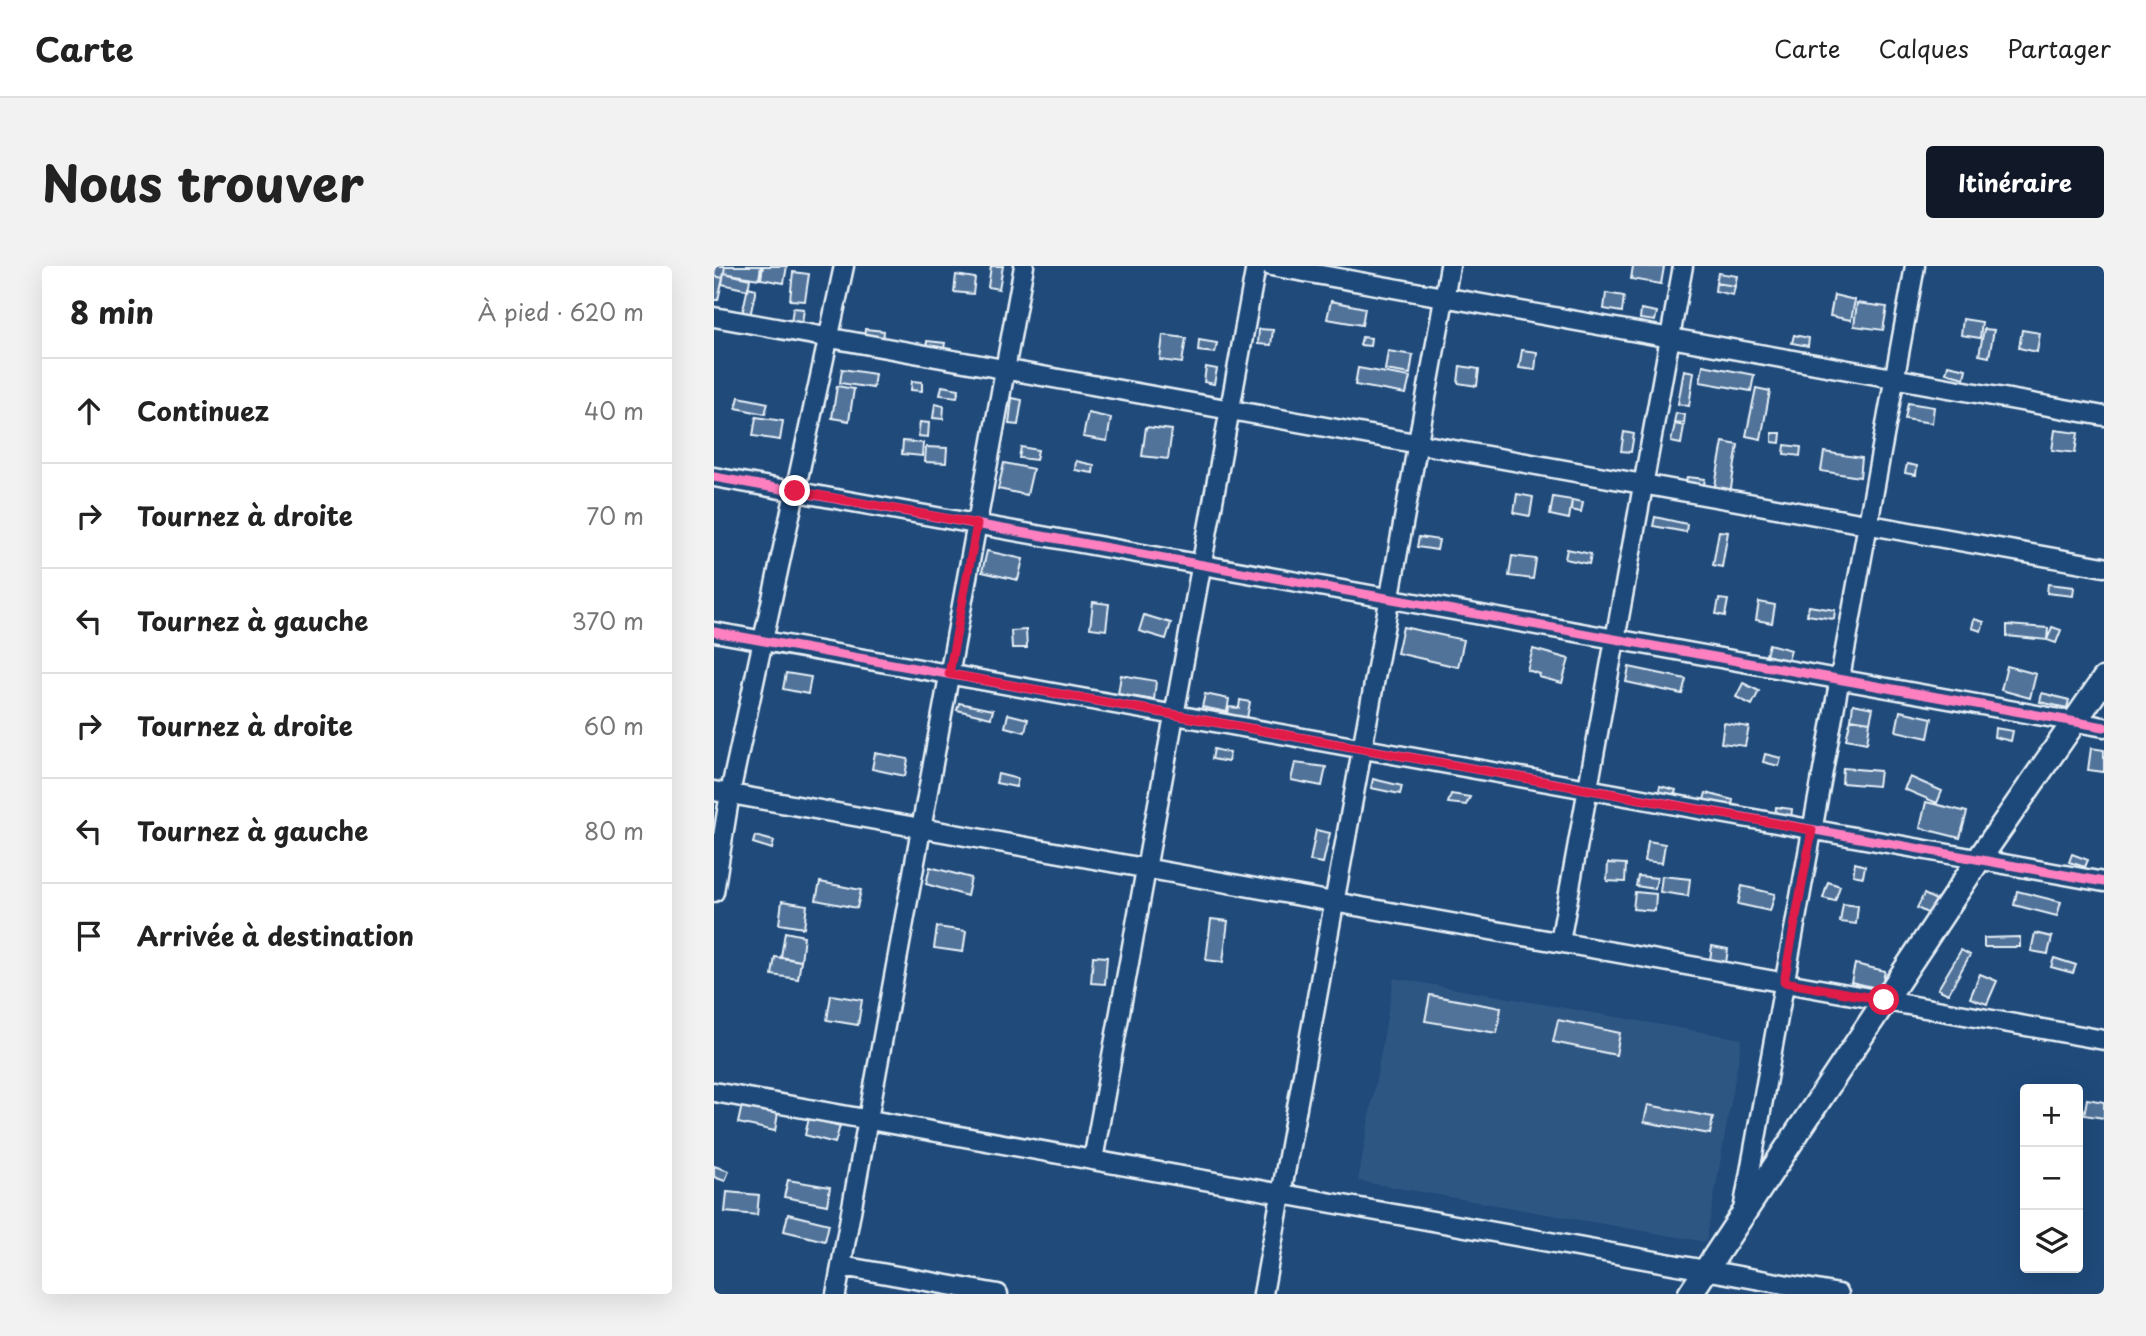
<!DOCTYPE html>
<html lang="fr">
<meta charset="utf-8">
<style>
body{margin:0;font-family:"Playpen Sans",sans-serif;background:#f2f2f2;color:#222}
.controls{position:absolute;right:21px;bottom:21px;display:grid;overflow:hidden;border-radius:7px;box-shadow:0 7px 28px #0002}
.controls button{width:63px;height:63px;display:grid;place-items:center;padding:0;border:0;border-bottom:2px solid #e0e0e0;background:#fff;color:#222;font:35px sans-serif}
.stop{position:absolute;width:21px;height:21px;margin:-16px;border:5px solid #e11d48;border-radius:50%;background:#fff}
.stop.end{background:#e11d48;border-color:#fff;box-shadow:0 2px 7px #0008}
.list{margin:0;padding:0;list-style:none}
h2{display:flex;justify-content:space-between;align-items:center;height:91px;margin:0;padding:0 28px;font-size:30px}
h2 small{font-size:23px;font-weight:400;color:#767676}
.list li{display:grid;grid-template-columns:46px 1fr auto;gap:21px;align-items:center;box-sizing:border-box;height:105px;padding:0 28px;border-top:2px solid #e0e0e0}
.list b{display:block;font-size:26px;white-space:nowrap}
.list em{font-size:23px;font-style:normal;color:#767676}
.icon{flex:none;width:38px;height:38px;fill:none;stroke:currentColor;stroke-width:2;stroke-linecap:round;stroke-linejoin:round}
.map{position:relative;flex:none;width:1390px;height:1028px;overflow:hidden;border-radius:7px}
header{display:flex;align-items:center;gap:42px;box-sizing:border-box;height:98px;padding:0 35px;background:#fff;border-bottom:2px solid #e0e0e0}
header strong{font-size:33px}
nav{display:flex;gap:38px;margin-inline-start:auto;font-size:24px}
.intro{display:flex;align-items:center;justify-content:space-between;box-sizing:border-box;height:168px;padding:0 42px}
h1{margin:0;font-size:49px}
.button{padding:18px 32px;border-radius:7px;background:#111827;color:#fff;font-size:24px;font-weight:700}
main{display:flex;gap:42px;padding:0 42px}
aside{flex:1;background:#fff;border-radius:7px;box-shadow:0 7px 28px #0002}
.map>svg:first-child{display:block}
</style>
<header>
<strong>Carte</strong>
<nav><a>Carte</a><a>Calques</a><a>Partager</a></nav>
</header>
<div class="intro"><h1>Nous trouver</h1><a class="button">Itinéraire</a></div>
<main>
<aside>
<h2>8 min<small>À pied · 620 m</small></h2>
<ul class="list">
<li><svg class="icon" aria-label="ahead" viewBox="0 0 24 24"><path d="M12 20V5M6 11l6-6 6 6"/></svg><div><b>Continuez</b></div><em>40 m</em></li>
<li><svg class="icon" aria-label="right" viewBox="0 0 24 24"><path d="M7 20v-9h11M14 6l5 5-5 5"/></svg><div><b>Tournez à droite</b></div><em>70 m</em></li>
<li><svg class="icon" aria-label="left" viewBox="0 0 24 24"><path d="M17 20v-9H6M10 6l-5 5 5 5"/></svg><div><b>Tournez à gauche</b></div><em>370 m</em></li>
<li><svg class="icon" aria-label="right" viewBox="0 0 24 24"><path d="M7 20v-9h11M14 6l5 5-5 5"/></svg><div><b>Tournez à droite</b></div><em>60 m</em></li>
<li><svg class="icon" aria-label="left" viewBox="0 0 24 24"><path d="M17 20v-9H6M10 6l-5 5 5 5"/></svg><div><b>Tournez à gauche</b></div><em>80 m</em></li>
<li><svg class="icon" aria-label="arrive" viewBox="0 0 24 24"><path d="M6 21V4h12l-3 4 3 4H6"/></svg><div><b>Arrivée à destination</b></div></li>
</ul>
</aside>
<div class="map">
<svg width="1390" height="1028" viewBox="0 0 1390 1028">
<rect width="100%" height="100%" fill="#1f4a7a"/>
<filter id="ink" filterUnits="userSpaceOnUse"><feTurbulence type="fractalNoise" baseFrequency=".0143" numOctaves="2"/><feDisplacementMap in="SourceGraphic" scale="14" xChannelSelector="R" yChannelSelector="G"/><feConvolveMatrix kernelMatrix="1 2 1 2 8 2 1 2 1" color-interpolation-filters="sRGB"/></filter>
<g filter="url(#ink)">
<path fill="#2e5683" d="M680 712 1028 773 992 976 644 915Z"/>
<path fill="#517399" stroke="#e8f1f8" stroke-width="2" d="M2 0H11L9 12 0 10Z
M11 0H47L45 13 10 7Z
M49 0H73L70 17 47 13Z
M277 0H289L285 23 274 21Z
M919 0 950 1 947 18 917 13Z
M79 6 95 8 91 35 76 34Z
M10 7 36 13 34 24 8 18Z
M1004 7 1023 10 1021 20 1002 17Z
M242 9 261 12 259 28 240 26Z
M0 10 9 12 4 34H0Z
M1002 17 1021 20 1019 29 1001 25Z
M34 21 42 23 36 50 28 48Z
M892 27 910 30 908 46 890 43Z
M1120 29 1141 34 1137 54 1116 50Z
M617 35 651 42 648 59 613 53Z
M1143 37 1173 41 1169 64 1140 60Z
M79 42 90 43 88 58 77 57Z
M927 43 943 46 941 55 926 53Z
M1249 53 1268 56 1266 72 1247 69Z
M151 63 170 65 169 75 150 73Z
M545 63 559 64 557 79 544 78Z
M1270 63 1280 64 1275 91 1265 89Z
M1308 64 1326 67 1323 86 1305 82Z
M449 69 472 72 468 97 446 94Z
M1080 69 1095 72 1094 80 1078 77Z
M648 71 657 72 656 80 646 79Z
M485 74 503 77 501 87 484 85Z
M213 75 231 77 229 88 212 86Z
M808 84 823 86 821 104 805 102Z
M674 85 699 89 696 108 671 104Z
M989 99 1040 109 1037 125 986 116Z
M1234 99 1252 103 1250 112 1232 107Z
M746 100 765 103 763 120 744 117Z
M492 101 503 103 500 118 490 116Z
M644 102 696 111 692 128 641 119Z
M128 103 161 108 159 122 126 117Z
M970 104 980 106 975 140 964 138Z
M198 115 208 116V125L197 124Z
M123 120 140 123 135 155 118 152Z
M228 120 245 123 243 131 226 129Z
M1042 122 1056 125 1047 173 1032 170Z
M25 131 54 137 51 148 22 142Z
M298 132 308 134 304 159 295 158Z
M1194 137 1220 141 1218 157 1191 153Z
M221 138 230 140 229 153 219 152Z
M374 147 397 152 393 175 369 171Z
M962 147 971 149 970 157 960 156Z
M42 151 69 155 66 174 39 170Z
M206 156 215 157 214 171 204 170Z
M961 158 970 160 967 178 957 176Z
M432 161 458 164 454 193 428 190Z
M1341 164 1364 167 1361 187 1338 184Z
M910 166 920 168 917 186 907 185Z
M1058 167H1067L1066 177 1058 176Z
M189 175 209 177 208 190 188 188Z
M1009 176 1024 179 1016 228 1000 225Z
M1071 179 1087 181 1086 190 1070 188Z
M212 181 233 182 232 197 211 196Z
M307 181 324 184 322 194 305 192Z
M1110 186 1148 192 1146 211 1107 205Z
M362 195 380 199 379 207 361 204Z
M290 197 319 203 313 229 284 223Z
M1193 198 1203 200 1202 209 1191 207Z
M973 211 991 213 989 224 971 221Z
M803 228 819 231 816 250 800 247Z
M839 231 858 234 855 253 836 249Z
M858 234 869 236 867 246 857 244Z
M941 251 973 258 972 266 939 260Z
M1005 265 1014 266 1008 301 999 299Z
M705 271 725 274 723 284 703 281Z
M853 283 877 288 875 298 851 293Z
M273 285 309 293 304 314 268 306Z
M798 290 822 293 819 313 795 310Z
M1334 318 1360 321 1359 330 1333 327Z
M1005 333 1014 334 1011 350 1002 348Z
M379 336 395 338 392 364 376 362Z
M1045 336 1061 339 1058 357 1042 354Z
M1095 340 1121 344 1120 353 1093 349Z
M430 349 457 357 452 373 425 365Z
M1260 353 1270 356 1267 365 1258 362Z
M1293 359 1334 362 1333 374 1293 370Z
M689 361 750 374 744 401 683 387Z
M1338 361 1347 364 1342 377 1333 374Z
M312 364 313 382H298L297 365Z
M1055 378 1077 384 1074 395 1052 389Z
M819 383 855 393 848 417 825 411 826 408 813 404Z
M1293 400 1322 408 1316 432 1287 424Z
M915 401 972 413 968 428 912 416Z
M72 407 97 411 94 428 69 423Z
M407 409 442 415 440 434 404 428Z
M1029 417 1045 425 1038 439 1022 431Z
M1328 427 1355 434 1353 442 1326 436Z
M491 428 515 433 513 446 488 441Z
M526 434 536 436 533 452 514 449 515 441 525 442Z
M245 437 279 444 277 452 243 444Z
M1139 438 1159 442 1156 456 1137 453Z
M1186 445 1218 452 1214 472 1182 465Z
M294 448 314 453 311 466 291 461Z
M1137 453 1156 456 1153 477 1132 473Z
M1010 457 1035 461 1031 480 1007 477Z
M1281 462 1299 465 1297 475 1280 471Z
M1377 482 1390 484V506L1374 504Z
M500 483 516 487 514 496 498 493Z
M161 487 194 493 191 510 158 503Z
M1051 488 1067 492 1065 500 1049 496Z
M581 497 612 501 608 520 577 514Z
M1129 502 1166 505 1164 520 1128 517Z
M284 508 304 513 302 521 282 517Z
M1196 511 1228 525 1223 537 1190 523Z
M659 513 688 520 686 528 657 522Z
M946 520 962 524 959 533 944 528Z
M992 527 1019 534 1017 544 989 537Z
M737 528 756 531 752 539 734 537Z
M1212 536 1253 546 1246 572 1206 562Z
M1062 541 1078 543 1077 553 1061 551Z
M602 564 616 567 609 597 596 595Z
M41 570 60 575 58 583 39 577Z
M934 575 951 578 948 597 931 595Z
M1358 588 1374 594 1371 601 1355 596Z
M894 597 912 598 911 616 893 615Z
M1141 597 1151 600 1149 611 1139 609Z
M216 601 257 612 253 630 212 618Z
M924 610 943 612 941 623 922 620Z
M948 610 976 613 974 630 946 626Z
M106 616 147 624 143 642 102 634Z
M1114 616 1126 620 1121 635 1109 632Z
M1028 620 1061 628 1056 645 1024 638Z
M1303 625 1347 636 1343 650 1300 639Z
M921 626 942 628 941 645 919 643Z
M1210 628 1222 634 1215 648 1203 642Z
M68 635 93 639 90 662 65 658Z
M1129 638 1144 640 1142 658 1126 656Z
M497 653 514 655 509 696 492 694Z
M223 661 252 665 249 686 220 682Z
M71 666 90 670 87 695 67 691Z
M1321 667 1338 671 1334 688 1317 685Z
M1306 671V681H1270V672Z
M998 680 1014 683 1012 697 996 694Z
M1247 684 1256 689 1234 728 1224 723Z
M379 690 393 691 391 718 377 717Z
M61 691 87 695 84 713 58 709Z
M1340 692 1362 699 1359 707 1337 701Z
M1141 698 1171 705 1167 723 1137 716Z
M1266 708 1283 715 1273 738 1256 732Z
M117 729 148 734 144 759 113 754Z
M716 729 787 742 783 767 711 755Z
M844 754 906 767 902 789 839 776Z
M1373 833 1390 836V852L1370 849Z
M28 839 64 847 61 865 24 857Z
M934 839 999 851 996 868 930 856Z
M95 852 126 860 121 877 91 869Z
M0 900 15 905 11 915 0 911Z
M74 914 116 921 113 939 70 931Z
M13 926 45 929 43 949 11 946Z
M74 948 115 958 111 975 70 965Z"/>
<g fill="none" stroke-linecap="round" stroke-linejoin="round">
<g stroke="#e8f1f8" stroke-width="23">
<path id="minor" d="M557 0 1390 150
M0 51 1390 301
M0 211 1390 461
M0 366 1390 616
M0 525 1390 774
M0 626 16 527 130 0
M846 676 969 0
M0 826 1125 1028
M379 894 542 0
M1029 944 1201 0
M128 1000 284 1028
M122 1028 310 0
M549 1028 736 0"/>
</g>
<g stroke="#e8f1f8" stroke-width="28">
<path id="tertiary" d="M976 1028 1265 593 1390 413"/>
</g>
<use href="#minor" stroke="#1f4a7a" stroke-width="18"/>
<use href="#tertiary" stroke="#1f4a7a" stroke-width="23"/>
<g stroke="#1f4a7a" stroke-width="13">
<path id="cycleway" d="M0 211 1390 461
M0 366 1390 616"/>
</g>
<use href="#cycleway" stroke="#ff80c0" stroke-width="9"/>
</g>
</g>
<g fill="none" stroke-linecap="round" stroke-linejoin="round" filter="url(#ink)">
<path stroke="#e11d48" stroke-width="9" d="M81 225 263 258 235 408 1098 564 1070 716 1170 734"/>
</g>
</svg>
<div class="controls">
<button>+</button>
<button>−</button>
<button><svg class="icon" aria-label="layers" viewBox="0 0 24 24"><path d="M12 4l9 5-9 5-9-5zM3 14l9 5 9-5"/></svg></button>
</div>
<div class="stop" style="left:1170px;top:734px"></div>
<div class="stop end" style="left:81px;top:225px"></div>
</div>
</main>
